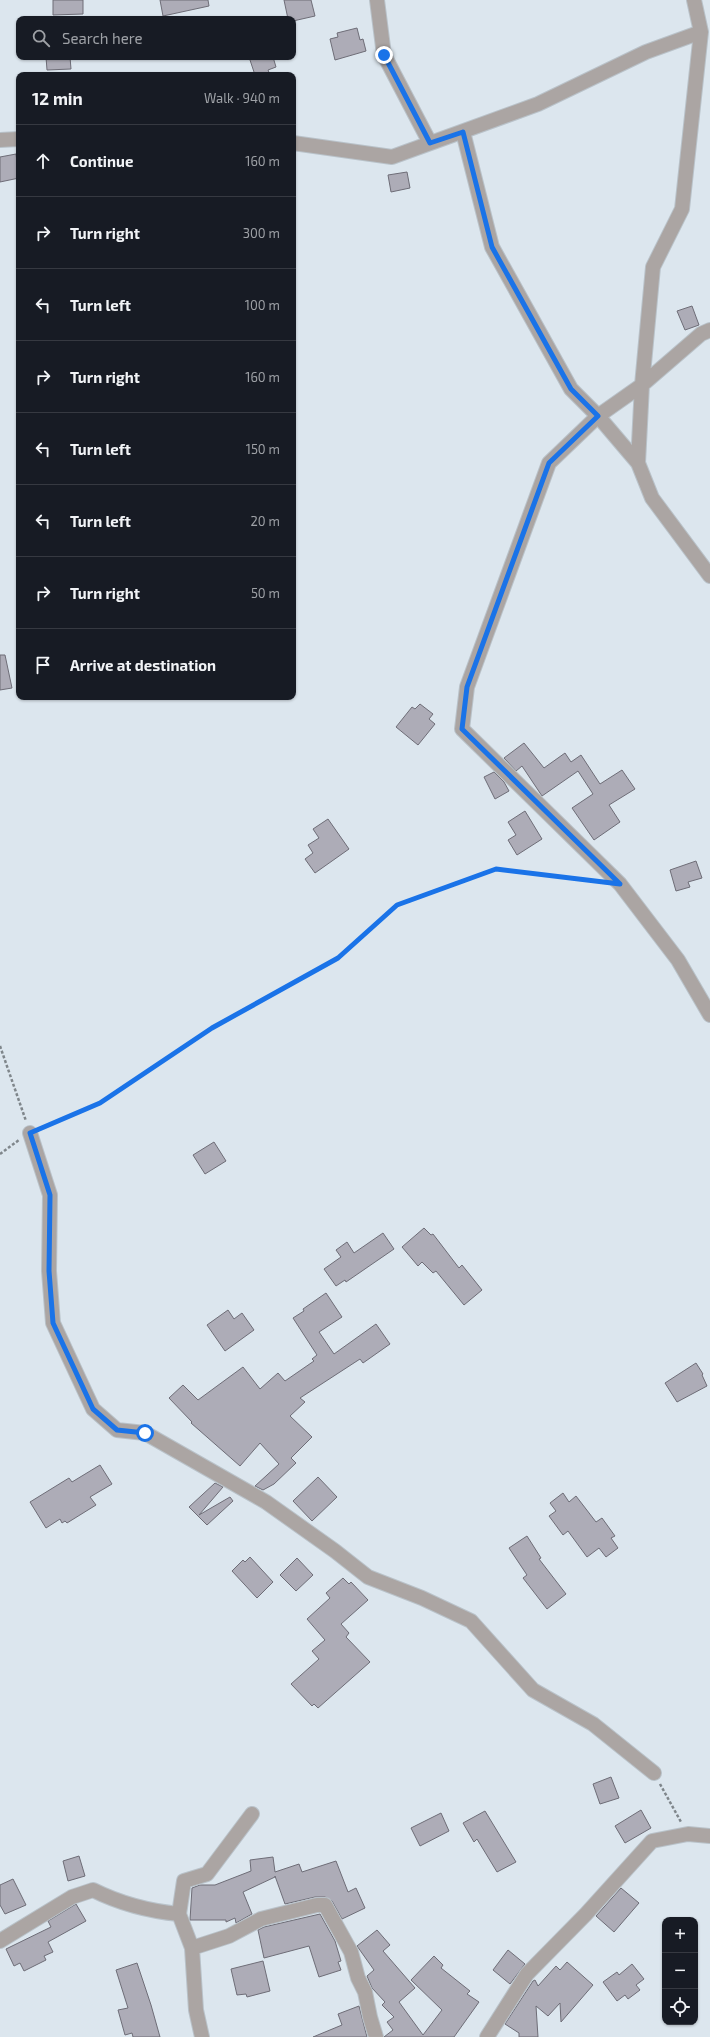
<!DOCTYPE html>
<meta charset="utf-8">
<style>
body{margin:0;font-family:"Exo 2",sans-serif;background:#242831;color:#f1f3f6}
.controls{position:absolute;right:12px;bottom:12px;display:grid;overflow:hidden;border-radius:8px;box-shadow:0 1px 3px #0004}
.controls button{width:36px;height:36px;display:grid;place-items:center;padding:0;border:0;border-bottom:1px solid #363941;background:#171b24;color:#f1f3f6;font:20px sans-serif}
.stop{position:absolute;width:12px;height:12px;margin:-9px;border:3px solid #1a73e8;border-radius:50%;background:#fff}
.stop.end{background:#1a73e8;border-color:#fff;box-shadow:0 1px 4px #0008}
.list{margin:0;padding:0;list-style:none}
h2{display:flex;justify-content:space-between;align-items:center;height:52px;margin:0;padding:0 16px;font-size:17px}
h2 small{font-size:13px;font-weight:400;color:#9ea1a6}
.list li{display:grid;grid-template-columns:26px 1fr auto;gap:12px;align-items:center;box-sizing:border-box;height:72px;padding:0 16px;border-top:1px solid #363941}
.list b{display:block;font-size:15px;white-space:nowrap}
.list em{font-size:13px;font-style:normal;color:#9ea1a6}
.icon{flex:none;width:22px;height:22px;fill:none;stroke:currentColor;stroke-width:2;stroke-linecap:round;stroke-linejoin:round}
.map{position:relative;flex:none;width:710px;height:2037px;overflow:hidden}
.search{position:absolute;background:#171b24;box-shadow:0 1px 3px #0004;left:16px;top:16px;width:280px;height:44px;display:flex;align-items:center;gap:10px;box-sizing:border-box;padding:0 14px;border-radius:8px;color:#9ea1a6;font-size:15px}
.panel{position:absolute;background:#171b24;box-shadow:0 1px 3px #0004;left:16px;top:72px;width:280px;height:628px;border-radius:8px}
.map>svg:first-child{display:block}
</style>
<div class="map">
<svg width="710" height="2037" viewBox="0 0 710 2037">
<rect width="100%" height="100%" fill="#dce6ee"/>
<path fill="#adacb7" stroke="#6e6d77" d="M53 0H83V14L53 15Z
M160 0H208L209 6 163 16Z
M284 0H311L315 16 293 21V19H288Z
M357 28 360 40 363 39 366 51 335 60 330 39 338 37 337 33Z
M46 57H70L71 69 47 70Z
M249 57H273L276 67 268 70 270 75H255Z
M16 154 19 178 0 182V157Z
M407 172 410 188 391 192 388 175Z
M692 306 699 325 685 330 677 311Z
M0 655H5L12 688 0 690Z
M420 704 433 714 429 719 435 724 418 745 396 727 412 707 415 709Z
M524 743 544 768 565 753 571 762 581 755 600 784 622 770 635 789 609 805 620 822 594 840 572 808 593 794 578 771 542 796 522 766 516 771 504 758Z
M494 772 504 782 509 791 495 799 484 777Z
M525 811 542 839 517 855 508 840 516 835 508 822Z
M328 819 349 849 315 873 305 859 313 853 308 845 319 838 313 829Z
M696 861 702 878 688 882 690 887 676 891 670 870Z
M214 1142 226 1161 205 1174 193 1155Z
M424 1228 431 1235 433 1234 459 1268 462 1265 482 1290 464 1305 436 1271 433 1273 422 1262 418 1266 402 1247Z
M383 1233 394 1249 346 1282 345 1280 336 1286 324 1269 341 1257 336 1250 347 1242 354 1253Z
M326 1293 342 1317 319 1332 334 1354 376 1324 390 1344 363 1363 360 1359 300 1398 305 1402 290 1416 312 1437 291 1458 296 1463 274 1484 263 1490 255 1486 279 1464 260 1443 240 1466 191 1423 192 1422 169 1398 183 1385 198 1400 243 1367 260 1389 278 1373 285 1381 314 1361 312 1359 317 1355 293 1318 304 1311 303 1309Z
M228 1310 234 1319 242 1313 254 1330 225 1351 207 1325Z
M696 1363 703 1374 702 1375 707 1386 677 1402 665 1383Z
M100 1465 112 1484 90 1497 96 1505 67 1523 65 1521 62 1523 60 1519 46 1528 30 1502 69 1478 72 1482Z
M318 1477 337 1497 312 1521 293 1501Z
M215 1483 223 1487 199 1515 230 1497 233 1501 207 1525 189 1507Z
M563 1493 569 1502 576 1496 596 1522 602 1518 615 1536 611 1538 618 1548 606 1557 599 1548 587 1557 568 1531 563 1535 549 1516 556 1511 550 1503Z
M527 1536 541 1558 539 1559 566 1594 547 1609 523 1578 527 1575 509 1548Z
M250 1557 273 1582 257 1598 232 1571 243 1560 245 1562Z
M297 1558 313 1575 296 1591 280 1575Z
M343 1578 349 1584 351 1582 368 1600 341 1624 349 1633 346 1637 370 1662 318 1708 314 1704 312 1706 291 1684 319 1659 312 1651 325 1640 307 1619 330 1598 326 1593Z
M611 1777 619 1798 600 1804 593 1784Z
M641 1810 651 1828 625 1843 615 1826Z
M485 1811 516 1862 497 1872 477 1839 474 1842 463 1823Z
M441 1813 449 1831 420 1846 411 1828Z
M79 1856 85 1876 68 1881 63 1861Z
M273 1857 275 1872 299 1864 302 1872 336 1861 348 1892 356 1888 365 1908 342 1919 332 1901 325 1897H315L285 1904 275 1876V1877L243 1892 252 1914 236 1923 235 1918 226 1922V1920H190L192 1888 200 1885H215L251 1871 250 1860Z
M13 1879 26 1905 5 1914 0 1905V1885Z
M621 1888 639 1903 614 1932 596 1916Z
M76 1904 86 1921 48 1942 53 1952 44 1956 46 1960 24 1971 20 1963 14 1966 6 1949 51 1927 48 1921Z
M320 1914 335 1941 341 1961 338 1962 341 1970 319 1977 309 1946 264 1958 258 1930 264 1927Z
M377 1930 390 1945 383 1951 415 1988 399 2002 423 2035 442 2010 411 1980 434 1956 443 1965 441 1968 470 1991 467 1994 479 2002 454 2037H384L393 2030 387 2022 394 2017 382 2005 385 2002 372 1988 367 1976 374 1970 357 1946Z
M508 1950 525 1964 510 1984 493 1970Z
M263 1961 270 1991 247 1997 246 1994 237 1995 231 1969Z
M567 1962 593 1985 561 2022 560 2003 548 2016 536 2006 538 2037H519V2033L505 2024 533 1981 535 1980 538 1986 556 1966 560 1970Z
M137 1963 151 2005 160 2037H133L132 2033 125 2035 118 2010 128 2008 116 1970Z
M632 1964 644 1979 636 1985 640 1990 628 1999 625 1995 617 2001 603 1982 617 1972 619 1975Z
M359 2006 367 2037H313L342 2025 338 2014Z"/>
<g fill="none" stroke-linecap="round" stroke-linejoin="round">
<g stroke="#b9c2c9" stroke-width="16">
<path id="minor" d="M377 0 384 55 430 143
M694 0 701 32 682 209 653 267 642 385 638 463 652 498 710 576
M463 132 492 247 571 389 598 416 638 463
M0 140 19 139
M293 143 392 157 538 104 646 52 701 32
M710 330 701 334 642 385 598 416 549 463 467 687 462 729 620 884 678 960 710 1015
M30 1133 50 1195 49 1271 53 1323 93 1409 117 1430 145 1433 266 1502 335 1551 368 1577 422 1598 471 1621 533 1690 593 1724 654 1773
M0 1941 72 1897 93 1890C121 1904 148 1911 179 1914
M192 1948 229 1936 261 1919 317 1905H325L351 1952 358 1978 365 1992 370 2017 376 2037
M202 2037 196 2010 192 1948 179 1914 184 1881 207 1874 252 1814
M487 2037 527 1974 586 1914 652 1841 688 1834 710 1836"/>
</g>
<path stroke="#7f868b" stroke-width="2.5" stroke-dasharray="3 2" stroke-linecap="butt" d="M0 1046 26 1121
M43 1127 100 1103 212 1028 338 958 397 905 497 869 596 881
M0 1154 19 1140
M660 1784 681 1822"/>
<use href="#minor" stroke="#aba5a3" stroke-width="14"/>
</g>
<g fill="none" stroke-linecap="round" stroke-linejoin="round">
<path stroke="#1a73e8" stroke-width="5" d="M145 1433 117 1430 93 1409 53 1323 49 1271 50 1195 30 1133 100 1103 212 1028 338 958 397 905 496 869 620 884 462 729 467 687 549 463 598 416 571 389 492 247 463 132 430 143 384 55"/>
</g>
</svg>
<div class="controls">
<button>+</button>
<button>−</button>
<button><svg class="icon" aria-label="locate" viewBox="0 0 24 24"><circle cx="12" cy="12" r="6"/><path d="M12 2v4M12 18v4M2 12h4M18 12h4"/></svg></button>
</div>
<div class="stop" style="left:145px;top:1433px"></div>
<div class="stop end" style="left:384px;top:55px"></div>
<div class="search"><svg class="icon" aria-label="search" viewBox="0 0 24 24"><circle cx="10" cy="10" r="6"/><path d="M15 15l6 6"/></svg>Search here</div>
<section class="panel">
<h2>12 min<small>Walk · 940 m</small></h2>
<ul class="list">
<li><svg class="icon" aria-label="ahead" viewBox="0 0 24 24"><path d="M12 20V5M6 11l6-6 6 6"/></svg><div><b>Continue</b></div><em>160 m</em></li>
<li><svg class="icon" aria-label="right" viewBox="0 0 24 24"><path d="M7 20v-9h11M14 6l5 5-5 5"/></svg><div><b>Turn right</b></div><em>300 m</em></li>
<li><svg class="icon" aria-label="left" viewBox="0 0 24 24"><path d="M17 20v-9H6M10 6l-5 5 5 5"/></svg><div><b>Turn left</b></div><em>100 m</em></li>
<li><svg class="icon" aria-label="right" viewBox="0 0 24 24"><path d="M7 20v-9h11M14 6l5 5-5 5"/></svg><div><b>Turn right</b></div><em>160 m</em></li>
<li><svg class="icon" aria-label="left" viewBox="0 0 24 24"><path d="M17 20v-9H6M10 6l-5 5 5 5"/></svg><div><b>Turn left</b></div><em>150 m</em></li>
<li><svg class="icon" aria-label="left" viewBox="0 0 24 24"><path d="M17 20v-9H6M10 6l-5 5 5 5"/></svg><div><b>Turn left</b></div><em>20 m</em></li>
<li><svg class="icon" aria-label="right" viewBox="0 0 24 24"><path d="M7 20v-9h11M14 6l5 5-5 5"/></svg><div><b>Turn right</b></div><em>50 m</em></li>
<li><svg class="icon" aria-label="arrive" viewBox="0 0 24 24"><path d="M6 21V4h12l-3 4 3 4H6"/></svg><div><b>Arrive at destination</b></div></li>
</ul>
</section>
</div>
